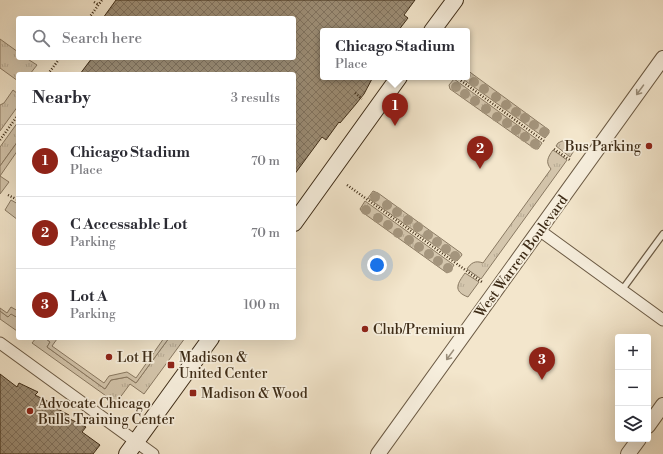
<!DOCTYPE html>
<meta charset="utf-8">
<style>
body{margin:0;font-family:"Libre Bodoni",serif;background:#f2f2f3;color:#2b2b33}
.controls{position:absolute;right:12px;bottom:12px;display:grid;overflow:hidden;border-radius:4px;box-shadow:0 4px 16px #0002}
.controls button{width:36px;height:36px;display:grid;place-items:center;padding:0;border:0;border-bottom:1px solid #e1e1e2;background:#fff;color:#2b2b33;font:20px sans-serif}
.you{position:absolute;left:377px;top:265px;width:14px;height:14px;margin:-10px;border:3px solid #fff;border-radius:50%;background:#1a73e8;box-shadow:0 0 0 6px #1a73e833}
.badge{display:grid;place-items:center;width:26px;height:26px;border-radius:50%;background:#8f2418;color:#fff;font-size:13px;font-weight:700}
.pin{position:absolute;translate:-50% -33px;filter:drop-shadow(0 1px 2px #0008)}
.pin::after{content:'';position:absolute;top:21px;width:14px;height:12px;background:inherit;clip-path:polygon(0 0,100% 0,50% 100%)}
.popup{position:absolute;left:320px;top:28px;width:150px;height:52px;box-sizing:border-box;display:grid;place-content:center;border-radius:4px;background:#fff;filter:drop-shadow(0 1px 3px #0005);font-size:13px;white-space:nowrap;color:#7c7c81}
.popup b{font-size:15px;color:#2b2b33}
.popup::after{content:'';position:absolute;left:50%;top:100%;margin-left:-8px;border:8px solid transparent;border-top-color:#fff}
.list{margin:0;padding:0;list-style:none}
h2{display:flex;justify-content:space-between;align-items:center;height:52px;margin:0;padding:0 16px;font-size:17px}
h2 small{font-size:13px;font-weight:400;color:#7c7c81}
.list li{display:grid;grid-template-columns:26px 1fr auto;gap:12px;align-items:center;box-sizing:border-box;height:72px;padding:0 16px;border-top:1px solid #e1e1e2}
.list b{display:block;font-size:15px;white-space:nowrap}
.list p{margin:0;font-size:13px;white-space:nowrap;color:#7c7c81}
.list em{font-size:13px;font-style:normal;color:#7c7c81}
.icon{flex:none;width:22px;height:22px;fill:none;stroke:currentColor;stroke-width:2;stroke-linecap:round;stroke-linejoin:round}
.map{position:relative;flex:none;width:663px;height:454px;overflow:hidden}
.search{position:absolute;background:#fff;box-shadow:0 4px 16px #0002;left:16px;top:16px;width:280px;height:44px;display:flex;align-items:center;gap:10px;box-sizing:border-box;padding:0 14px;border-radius:4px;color:#7c7c81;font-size:15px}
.panel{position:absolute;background:#fff;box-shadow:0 4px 16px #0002;left:16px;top:72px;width:280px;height:268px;border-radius:4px}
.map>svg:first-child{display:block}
</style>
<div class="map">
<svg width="663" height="454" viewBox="0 0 663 454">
<defs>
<pattern id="grass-tufts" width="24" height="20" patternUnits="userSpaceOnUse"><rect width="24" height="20" fill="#d4c6ad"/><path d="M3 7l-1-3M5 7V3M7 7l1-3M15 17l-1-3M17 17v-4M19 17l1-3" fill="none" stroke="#b7aa94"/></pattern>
<pattern id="building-cross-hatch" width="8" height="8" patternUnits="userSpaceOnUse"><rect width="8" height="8" fill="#9c8d75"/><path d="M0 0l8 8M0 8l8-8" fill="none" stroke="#81735f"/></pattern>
</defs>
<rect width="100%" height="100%" fill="#f3e6cc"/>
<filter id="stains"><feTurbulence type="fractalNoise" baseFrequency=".005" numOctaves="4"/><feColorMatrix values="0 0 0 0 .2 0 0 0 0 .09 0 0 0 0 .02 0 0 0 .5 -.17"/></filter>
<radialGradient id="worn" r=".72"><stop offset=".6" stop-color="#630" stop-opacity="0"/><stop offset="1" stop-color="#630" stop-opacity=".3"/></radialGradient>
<path fill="url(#grass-tufts)" stroke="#897962" d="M0 39 18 52V58H26L37 65 30 74H18V81L0 68Z
M467 70 549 130V133L545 138 460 77H467Z
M454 79 542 143 538 149H535L450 89 449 85Z
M13 90 18 94V106L0 131V105L4 103Z
M18 122V141L0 166V147Z
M562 141H567L575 146V149L570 157 556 146 558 143Z
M553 150 567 160 481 279 467 269C471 263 475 260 483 263L551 169C545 162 548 157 553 150Z
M373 191 378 193 461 253 462 255 457 261 368 198Z
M365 201 454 265 450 271 447 273 362 212 360 209Z
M465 273 479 282 468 297C452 291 458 283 465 273Z
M0 311 8 317 11 313 18 318 17 331 0 319Z
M36 338H45L50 342 47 347 105 389 111 380 127 377 136 383 169 338H185L144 394 130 384 116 403 32 343Z"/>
<path fill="#d4c6ad" stroke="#897962" d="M18 141V150L0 176V166Z
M0 176 9 182 0 194Z
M11 200 18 204V220L5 210Z
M11 307 18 311V318L11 314 8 317 0 311V308L7 313Z
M45 338H55L57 339 52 346 104 383 109 376 127 372 136 378 164 338H169L136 383 127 377 111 380 105 389 47 347 50 342Z"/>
<path fill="url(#building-cross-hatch)" stroke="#3e2c17" d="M116 0H415L404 15 408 18 398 31H323V77H373L364 94 356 104 340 123 339 122 326 140 322 137 294 175V74H80L92 58H294V18H103Z
M0 374 17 387 19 383 38 392 35 395 53 404 52 406 69 415 68 418 86 427 82 432 100 445 93 454H0Z"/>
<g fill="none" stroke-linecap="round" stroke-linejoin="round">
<g stroke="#6b5a44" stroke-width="8">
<path id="service" d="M622 290 663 234"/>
</g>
<g stroke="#6b5a44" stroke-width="13">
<path id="minor" d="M539 230 663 320
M0 343 153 454"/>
</g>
<g stroke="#6b5a44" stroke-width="16">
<path id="tertiary" d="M648 426 663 405
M378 454 663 58
M628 454 639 439"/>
</g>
<g stroke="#3e2c17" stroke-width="18">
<path id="secondary" d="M432 31 455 0
M294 223 399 77
M127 454 211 338"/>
</g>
<path stroke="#3e2c17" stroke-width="2.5" stroke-dasharray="1 2" stroke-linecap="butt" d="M94 2 99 5
M89 18 102 0
M48 74 60 58
M456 77 544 141
M355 93 362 99
M0 140 18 115
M554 149 570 160
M347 185 482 282
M8 195 18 200"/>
<use href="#service" stroke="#f7efde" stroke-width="5.5"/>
<use href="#minor" stroke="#f7efde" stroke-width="11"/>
<use href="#tertiary" stroke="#f7efde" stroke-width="14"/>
<use href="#secondary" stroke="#f7efde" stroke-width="16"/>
</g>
<g fill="#a4957d">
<circle cx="474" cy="82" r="5"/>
<circle cx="456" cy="87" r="5"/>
<circle cx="484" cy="89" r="5"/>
<circle cx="465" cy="94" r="5"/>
<circle cx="496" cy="97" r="5"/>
<circle cx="475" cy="101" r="5"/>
<circle cx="506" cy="105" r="5"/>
<circle cx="486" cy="109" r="5"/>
<circle cx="516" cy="112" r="5"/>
<circle cx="497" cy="117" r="5"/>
<circle cx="525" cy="118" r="5"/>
<circle cx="507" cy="123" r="5"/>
<circle cx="534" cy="125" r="5"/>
<circle cx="516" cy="130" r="5"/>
<circle cx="544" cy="132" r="5"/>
<circle cx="525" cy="137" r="5"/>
<circle cx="535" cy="144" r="5"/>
<circle cx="375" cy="197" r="5"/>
<circle cx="387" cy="205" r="5"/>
<circle cx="366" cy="210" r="5"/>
<circle cx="397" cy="212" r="5"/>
<circle cx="378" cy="218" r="5"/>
<circle cx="408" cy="220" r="5"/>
<circle cx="388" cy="225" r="5"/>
<circle cx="418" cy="227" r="5"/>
<circle cx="398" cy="233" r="5"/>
<circle cx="428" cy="235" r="5"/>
<circle cx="409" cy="240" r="5"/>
<circle cx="437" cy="242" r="5"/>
<circle cx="419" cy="247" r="5"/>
<circle cx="446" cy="249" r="5"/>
<circle cx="429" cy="254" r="5"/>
<circle cx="455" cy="256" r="5"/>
<circle cx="438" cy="261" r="5"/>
<circle cx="448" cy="268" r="5"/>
</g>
<defs><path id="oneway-shaft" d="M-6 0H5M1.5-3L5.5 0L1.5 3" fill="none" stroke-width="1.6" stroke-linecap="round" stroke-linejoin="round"/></defs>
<g stroke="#9a8e7a">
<use href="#oneway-shaft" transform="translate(640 90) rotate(126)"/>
<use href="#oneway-shaft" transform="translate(450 355) rotate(126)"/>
</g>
<g fill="#8f2418" stroke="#f7efde" stroke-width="1.5">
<circle cx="649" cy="146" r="4"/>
<circle cx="365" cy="329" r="4"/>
<circle cx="109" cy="357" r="4"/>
<rect x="167" y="361" width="8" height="8" rx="2"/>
<rect x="189" y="389" width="8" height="8" rx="2"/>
<circle cx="30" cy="411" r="4"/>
</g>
<g text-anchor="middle" stroke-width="3.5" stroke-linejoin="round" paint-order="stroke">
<g font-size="14" fill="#3e2c17" stroke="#f7efde" text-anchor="start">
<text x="641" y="151" text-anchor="end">Bus Parking</text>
<text x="373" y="334">Club/Premium</text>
<text x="117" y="362">Lot H</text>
<text x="179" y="362">Madison &amp;<tspan x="179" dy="16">United Center</tspan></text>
<text x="201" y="398">Madison &amp; Wood</text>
<text x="38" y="408">Advocate Chicago<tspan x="38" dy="16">Bulls Training Center</tspan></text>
</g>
<g font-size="14" fill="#3e2c17" stroke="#f7efde">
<text transform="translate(521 256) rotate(-54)" y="5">West Warren Boulevard</text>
</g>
</g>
<rect width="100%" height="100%" filter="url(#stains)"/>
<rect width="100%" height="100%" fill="url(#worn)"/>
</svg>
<div class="controls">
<button>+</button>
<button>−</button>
<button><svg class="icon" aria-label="layers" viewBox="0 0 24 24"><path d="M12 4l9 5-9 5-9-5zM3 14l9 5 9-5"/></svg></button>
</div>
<div class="you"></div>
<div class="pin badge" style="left:395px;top:126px">1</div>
<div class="popup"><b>Chicago Stadium</b>Place</div>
<div class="pin badge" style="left:480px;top:169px">2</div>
<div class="pin badge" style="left:542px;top:380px">3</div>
<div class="search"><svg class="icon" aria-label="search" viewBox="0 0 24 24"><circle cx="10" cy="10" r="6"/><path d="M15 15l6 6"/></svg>Search here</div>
<section class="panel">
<h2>Nearby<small>3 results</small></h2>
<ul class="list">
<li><span class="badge">1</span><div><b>Chicago Stadium</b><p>Place</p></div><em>70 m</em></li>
<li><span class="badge">2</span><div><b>C Accessable Lot</b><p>Parking</p></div><em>70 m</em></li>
<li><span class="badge">3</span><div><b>Lot A</b><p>Parking</p></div><em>100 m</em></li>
</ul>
</section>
</div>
